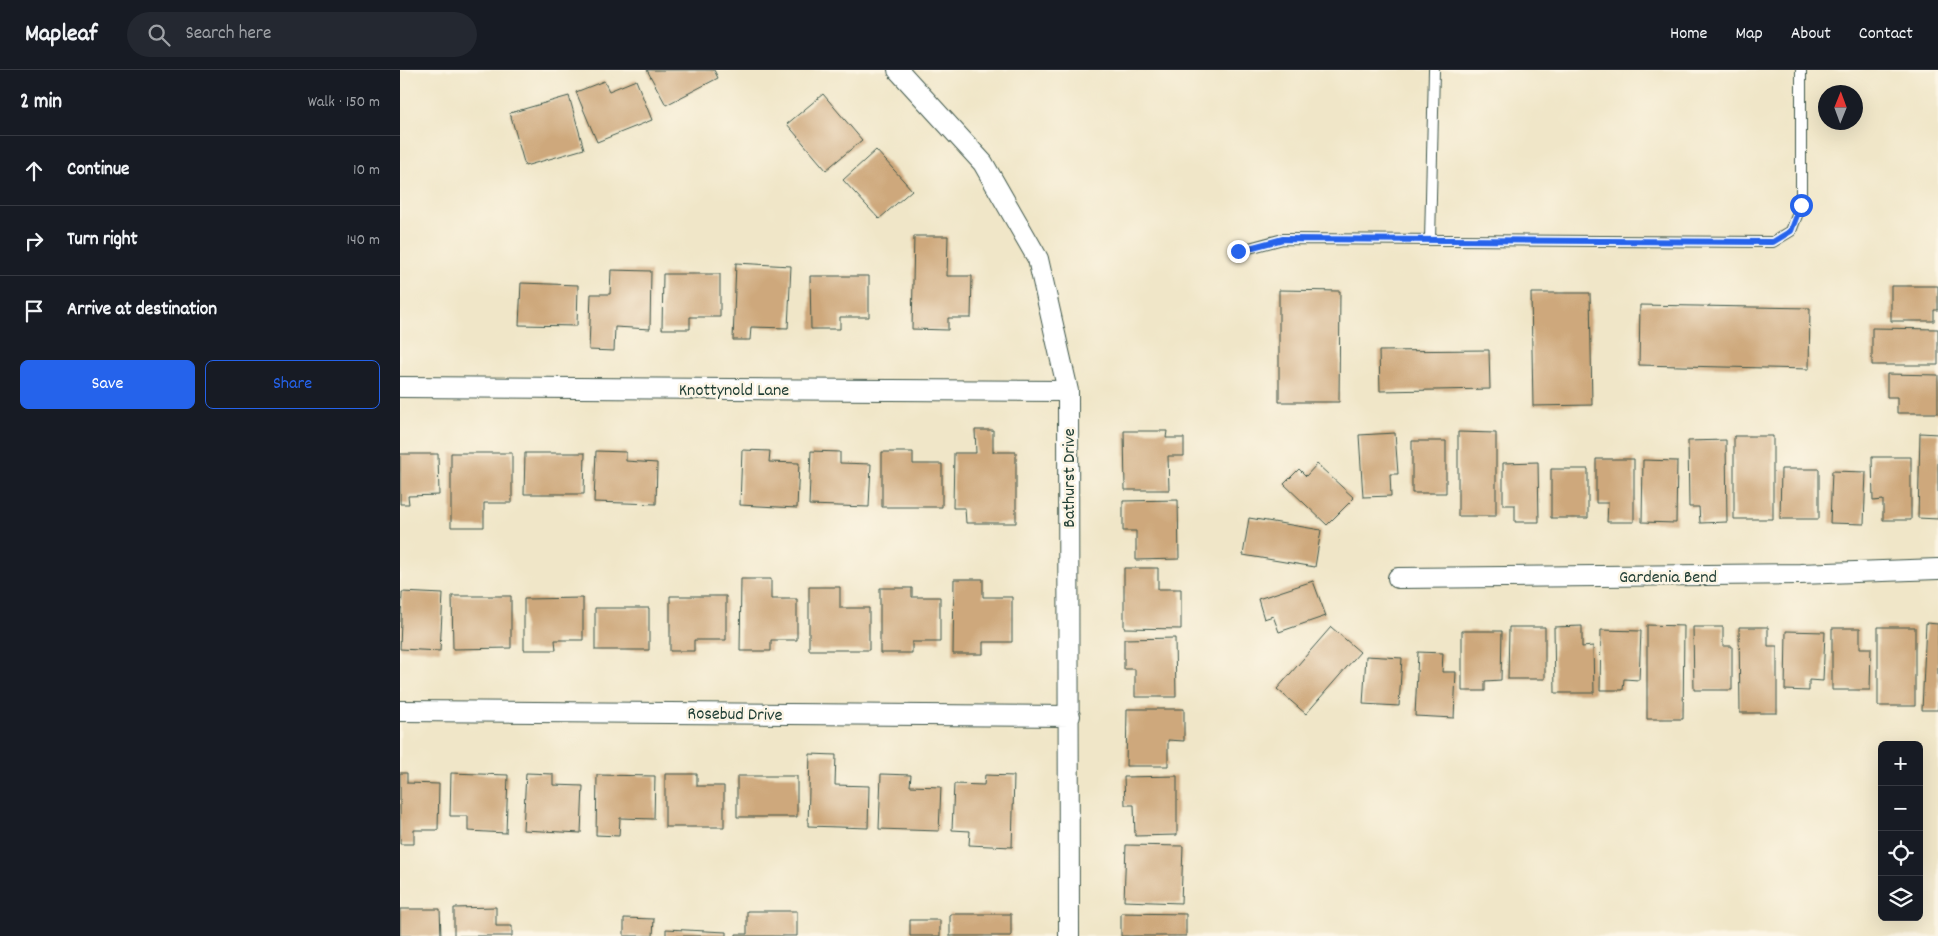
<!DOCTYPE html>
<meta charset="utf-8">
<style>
body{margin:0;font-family:Dekko,sans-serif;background:#242831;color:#f1f3f6}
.controls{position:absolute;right:15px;bottom:15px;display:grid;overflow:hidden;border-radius:8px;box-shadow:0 5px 20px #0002}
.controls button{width:45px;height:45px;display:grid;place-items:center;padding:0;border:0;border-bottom:1px solid #363941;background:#171b24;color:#f1f3f6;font:25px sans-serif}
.compass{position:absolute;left:1418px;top:15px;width:45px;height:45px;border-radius:50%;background:#171b24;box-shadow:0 5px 20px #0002;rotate:1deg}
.stop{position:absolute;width:15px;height:15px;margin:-11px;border:4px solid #2563eb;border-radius:50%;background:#fff}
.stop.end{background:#2563eb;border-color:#fff;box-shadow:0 1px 5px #0008}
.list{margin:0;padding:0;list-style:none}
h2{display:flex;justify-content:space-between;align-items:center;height:65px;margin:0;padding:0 20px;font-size:21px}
h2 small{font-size:16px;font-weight:400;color:#9ea1a6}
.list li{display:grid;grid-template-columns:32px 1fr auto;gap:15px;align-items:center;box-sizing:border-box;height:70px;padding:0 20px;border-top:1px solid #363941}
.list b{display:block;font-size:19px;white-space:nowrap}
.list em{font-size:16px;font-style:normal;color:#9ea1a6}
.actions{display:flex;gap:10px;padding:15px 20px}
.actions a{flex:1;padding:11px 0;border:1px solid #2563eb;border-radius:8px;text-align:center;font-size:18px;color:#2563eb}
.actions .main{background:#2563eb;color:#fff}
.icon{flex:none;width:28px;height:28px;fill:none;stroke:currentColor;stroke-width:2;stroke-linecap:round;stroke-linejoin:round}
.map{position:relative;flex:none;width:1538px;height:866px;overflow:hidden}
header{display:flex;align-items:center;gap:30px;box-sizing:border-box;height:70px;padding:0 25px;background:#171b24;border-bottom:1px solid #363941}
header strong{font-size:24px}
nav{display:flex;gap:28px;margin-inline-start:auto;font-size:18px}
.search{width:350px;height:45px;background:#242831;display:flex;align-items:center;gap:12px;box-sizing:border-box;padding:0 18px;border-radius:28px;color:#9ea1a6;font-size:19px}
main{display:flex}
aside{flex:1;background:#171b24}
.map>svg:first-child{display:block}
</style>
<header>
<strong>Mapleaf</strong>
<div class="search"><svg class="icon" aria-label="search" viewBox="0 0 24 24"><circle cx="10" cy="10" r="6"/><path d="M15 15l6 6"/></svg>Search here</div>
<nav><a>Home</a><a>Map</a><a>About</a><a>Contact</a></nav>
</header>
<main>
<aside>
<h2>2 min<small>Walk · 150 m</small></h2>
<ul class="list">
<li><svg class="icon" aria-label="ahead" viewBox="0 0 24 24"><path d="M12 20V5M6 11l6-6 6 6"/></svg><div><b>Continue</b></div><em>10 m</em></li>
<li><svg class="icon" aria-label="right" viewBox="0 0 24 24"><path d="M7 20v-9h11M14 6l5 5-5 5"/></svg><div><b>Turn right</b></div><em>140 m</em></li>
<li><svg class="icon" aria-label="arrive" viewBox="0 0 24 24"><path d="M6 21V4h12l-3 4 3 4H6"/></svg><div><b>Arrive at destination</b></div></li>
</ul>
<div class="actions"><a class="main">Save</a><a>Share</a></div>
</aside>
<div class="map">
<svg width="1538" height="866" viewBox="0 0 1538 866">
<rect width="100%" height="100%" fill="#fcf5e5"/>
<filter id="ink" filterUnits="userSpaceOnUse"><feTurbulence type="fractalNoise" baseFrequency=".02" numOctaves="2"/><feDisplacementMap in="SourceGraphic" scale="10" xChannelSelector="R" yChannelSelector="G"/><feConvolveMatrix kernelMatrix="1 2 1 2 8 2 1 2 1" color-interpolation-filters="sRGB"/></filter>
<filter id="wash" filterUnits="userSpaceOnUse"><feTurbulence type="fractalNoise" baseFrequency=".0096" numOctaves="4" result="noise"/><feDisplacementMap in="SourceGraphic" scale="20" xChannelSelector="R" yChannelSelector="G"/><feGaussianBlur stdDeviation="1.12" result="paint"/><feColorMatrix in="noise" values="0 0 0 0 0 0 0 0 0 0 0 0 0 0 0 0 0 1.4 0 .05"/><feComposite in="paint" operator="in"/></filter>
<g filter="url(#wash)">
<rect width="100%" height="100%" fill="#f0e6c8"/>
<g id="blocks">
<path fill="#cea87c" d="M247 0H314L318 8 266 35Z
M236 10 252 50 197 72 176 22 204 11 209 21Z
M423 24 462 70 426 100 387 54Z
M169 26 184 79 125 96 110 43Z
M476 80 512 120 479 149 443 110Z
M514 166H548L547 206H572L571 248H548V260L512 259Z
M336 193 391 196 388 258 351 257 350 270H333Z
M211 200 251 201 250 259 215 257 214 281 189 280 191 224H210Z
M263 204H320V247H290V259H262Z
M410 206H469V247H440V259H411Z
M121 213 178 215 177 256 119 255Z
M1491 216H1538V240H1534V251H1491Z
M879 220 940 221 939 332H879Z
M1131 223H1190L1192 335 1133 336Z
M1240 235 1410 238 1409 299 1239 295Z
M1472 258 1538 259V295H1472Z
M1089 280 1090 319 980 321 979 281Z
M1487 304 1538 305V343H1497V327H1487Z
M575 360H593V382H616V453H566L565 438H553L554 383H576Z
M724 361H767L766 368H784V386H768L769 420H725Z
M1058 362 1096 363V446H1058Z
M995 363 998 404H990L991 426 963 427 959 365Z
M1520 363 1538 364V449L1518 448Z
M1334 366H1373V449H1334Z
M1326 370 1327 452 1300 453 1299 437H1289L1288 371Z
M1012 371H1046V423H1012Z
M342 380 370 381 369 392 399 393 397 438 340 435Z
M196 381 226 382V391L257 393 256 434 194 432Z
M411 381 440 382V393L471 394 469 437 409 435Z
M482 382H513V394H542V437H482Z
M51 383H112V433H84V457H51Z
M125 383H185L184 424H124Z
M0 384H38L39 425 8 426 9 434H0Z
M1472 387H1511V450H1483V430L1473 431Z
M1196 389H1234V452H1207L1208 433H1196Z
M1243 390 1277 391 1276 453 1242 452Z
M1138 392 1139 452H1115V435H1103V393Z
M917 394 954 428 927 455 884 414 899 399 906 406Z
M1151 399H1188V448H1151Z
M1381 399H1419V449H1380Z
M1432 401 1466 402 1464 454 1430 453Z
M778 430 779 489 736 490V461H723V431Z
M849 448 921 460 915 497 843 485Z
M724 498H758V519H781V559L724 558Z
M341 509H371V529H397V570H371V581H340Z
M554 509H583V527H612V572H583V584H553Z
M913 511 926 546 879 562 873 546 864 549 858 529Z
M409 517H440V538H469V580H409Z
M480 518H512V527H540V572H512V583H480Z
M2 522 43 524 40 581 0 579Z
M52 526H111V578L53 579Z
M270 526H326V570H294V581H270Z
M183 528V570H155L156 580H124V529Z
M195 538H249V580H195Z
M1526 553 1538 554V640H1522Z
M1247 555 1284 556 1283 649H1247Z
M1182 556V577L1193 576 1194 623H1155L1154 557Z
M931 557 960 582 906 644 877 619Z
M1109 557H1145V609H1108Z
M1293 557H1323V576H1332V620H1294Z
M1339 557H1368V576H1377V643H1340Z
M1478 557H1515V636H1478Z
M1432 558H1460V578H1471L1470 620H1432Z
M1201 560 1241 561 1239 610 1224 609 1223 620H1200Z
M1062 561H1102L1101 610 1085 611V621H1062Z
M1386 561 1425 562 1423 611 1409 610V621L1385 620Z
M775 568 776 627H735V599H724V569Z
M1018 582 1043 583 1042 602H1056L1054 648 1015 646Z
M966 586 1002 588 999 636 963 634Z
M727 639H784V671L768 670V696H726Z
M410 684 436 685 435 715 469 716 468 758 408 756Z
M0 703H7V713L39 714 38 760H14V774H0Z
M51 703 108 705 106 763 68 761V746H50Z
M126 703 153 704V715L183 716 181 763 123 760Z
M265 704H297V716H324V757H265Z
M481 704 511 705 510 716 541 717 539 761 479 759Z
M197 705 255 706 254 749 220 748 219 766 196 765Z
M585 705 614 706 612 777 569 775 570 761 552 760 554 714 584 715Z
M337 706H397V747H337Z
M777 706V765L735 766 734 735H725L724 707Z
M726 775 783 776 781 833 724 831Z
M96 837V856H112V866H54V838Z
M0 839H40L41 866H0Z
M347 841H397V866H336V864H347Z
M721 843 786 844V866H721Z
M550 844H611V866H550Z
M224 848 254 849 253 866H224Z
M510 850H540V866H510Z
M266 859 326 862V866H266Z"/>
</g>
</g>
<g filter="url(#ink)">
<use href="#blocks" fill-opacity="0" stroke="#3e564a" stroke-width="1"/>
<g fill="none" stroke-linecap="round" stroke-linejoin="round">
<g stroke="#3e564a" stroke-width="12">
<path id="lane" d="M1030 170 1034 0
M838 181 883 169 1373 172 1391 161 1401 135V0"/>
</g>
<g stroke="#3e564a" stroke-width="22">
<path id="street" d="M498 0 583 93 638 189 668 321 669 866
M0 317 668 321
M998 508 1400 504 1538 499
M0 641 670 646"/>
</g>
<use href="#lane" stroke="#fff" stroke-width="10"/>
<use href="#street" stroke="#fff" stroke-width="20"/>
</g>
</g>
<g fill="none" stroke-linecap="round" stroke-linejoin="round" filter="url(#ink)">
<path stroke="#2563eb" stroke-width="6" d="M838 181 883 169 1373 172 1391 161 1401 135"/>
</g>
<g text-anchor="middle" stroke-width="5" stroke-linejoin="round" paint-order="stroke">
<g font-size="18" fill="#1f3d34" stroke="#fcf5e5">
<text x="334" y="325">Knottynold Lane</text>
<text transform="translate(668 408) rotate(-90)" y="6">Bathurst Drive</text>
<text x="1268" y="512">Gardenia Bend</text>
<text transform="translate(335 643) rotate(1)" y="6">Rosebud Drive</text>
</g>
</g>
</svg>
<div class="controls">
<button>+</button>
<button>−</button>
<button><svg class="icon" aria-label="locate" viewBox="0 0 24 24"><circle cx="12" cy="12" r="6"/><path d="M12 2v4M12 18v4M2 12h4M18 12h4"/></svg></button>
<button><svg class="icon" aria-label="layers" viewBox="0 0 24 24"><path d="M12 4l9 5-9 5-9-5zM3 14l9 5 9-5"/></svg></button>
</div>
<svg class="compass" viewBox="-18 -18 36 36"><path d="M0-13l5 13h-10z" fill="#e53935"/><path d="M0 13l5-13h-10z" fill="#9ea1a6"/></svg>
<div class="stop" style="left:1401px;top:135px"></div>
<div class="stop end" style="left:838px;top:181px"></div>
</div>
</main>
